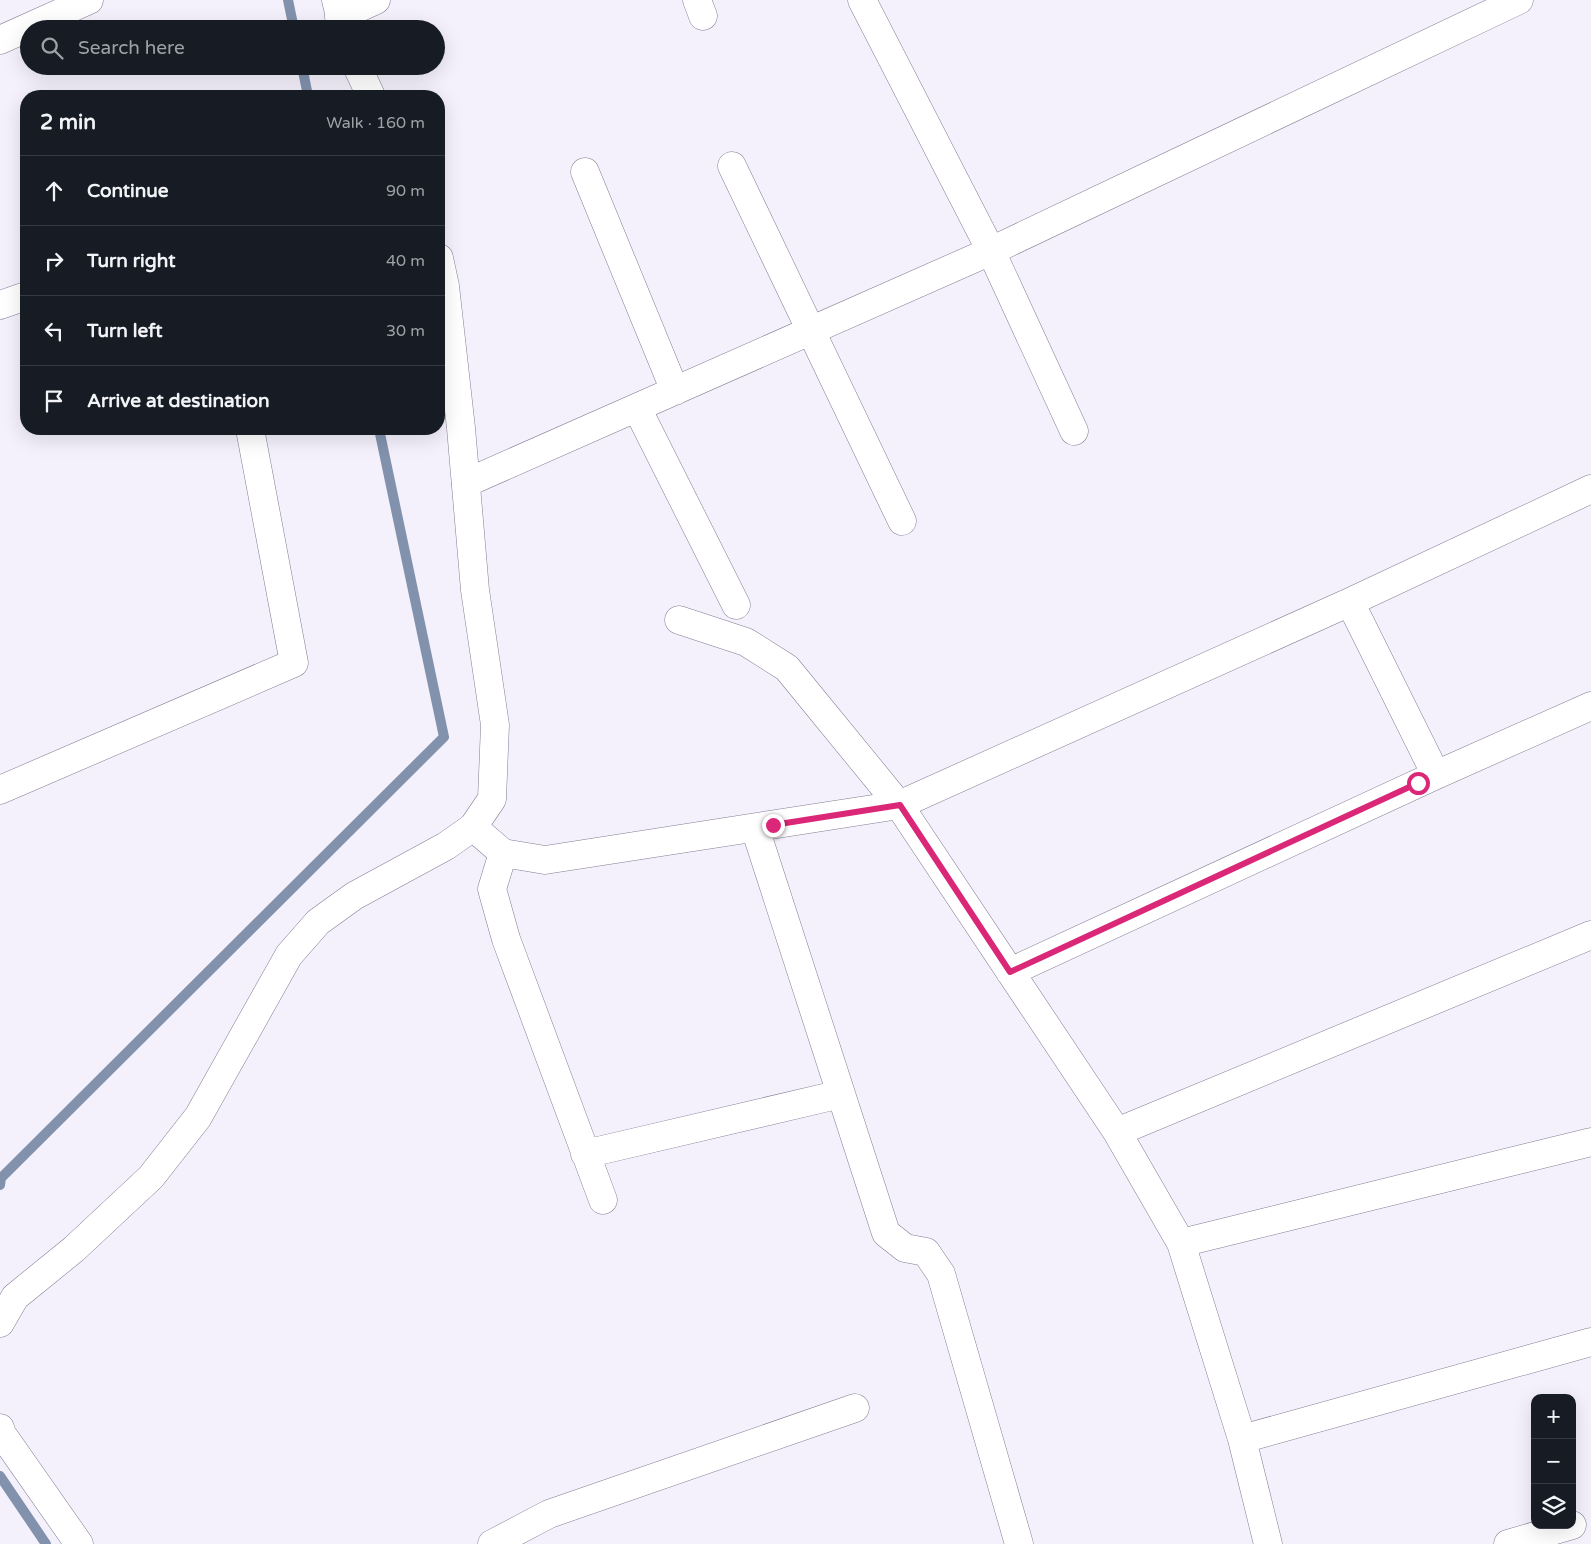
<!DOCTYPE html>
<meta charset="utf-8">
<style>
body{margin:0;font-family:"Varela Round",sans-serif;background:#242831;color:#f1f3f6}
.controls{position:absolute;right:15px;bottom:15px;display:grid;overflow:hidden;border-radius:10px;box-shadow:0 5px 20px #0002}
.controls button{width:45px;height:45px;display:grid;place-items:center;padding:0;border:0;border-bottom:1px solid #363941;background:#171b24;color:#f1f3f6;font:25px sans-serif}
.stop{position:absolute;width:15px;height:15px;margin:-11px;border:4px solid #db2777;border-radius:50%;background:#fff}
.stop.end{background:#db2777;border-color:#fff;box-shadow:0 1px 5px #0008}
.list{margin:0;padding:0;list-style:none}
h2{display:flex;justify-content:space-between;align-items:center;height:65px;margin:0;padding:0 20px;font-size:21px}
h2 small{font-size:16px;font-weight:400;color:#9ea1a6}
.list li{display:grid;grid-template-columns:32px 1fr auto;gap:15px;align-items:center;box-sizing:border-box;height:70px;padding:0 20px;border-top:1px solid #363941}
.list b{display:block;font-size:19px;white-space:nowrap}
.list em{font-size:16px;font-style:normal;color:#9ea1a6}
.icon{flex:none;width:28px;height:28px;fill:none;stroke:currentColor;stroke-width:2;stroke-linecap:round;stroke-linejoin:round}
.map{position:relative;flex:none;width:1591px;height:1544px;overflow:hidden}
.search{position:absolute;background:#171b24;box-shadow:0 5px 20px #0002;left:20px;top:20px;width:425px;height:55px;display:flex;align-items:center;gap:12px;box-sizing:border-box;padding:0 18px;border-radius:28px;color:#9ea1a6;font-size:19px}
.panel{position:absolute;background:#171b24;box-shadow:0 5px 20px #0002;left:20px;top:90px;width:425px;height:345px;border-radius:20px}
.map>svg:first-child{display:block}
</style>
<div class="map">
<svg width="1591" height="1544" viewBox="0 0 1591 1544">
<rect width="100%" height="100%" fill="#f4f1fc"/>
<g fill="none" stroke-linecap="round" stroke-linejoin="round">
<path stroke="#8292ad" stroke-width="10" d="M288 0 294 29
M302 66 308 96
M0 1185 1 1178 444 737 379 429
M0 1476 46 1544"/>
<g stroke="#837d93" stroke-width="29">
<path id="minor" d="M697 0 703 16
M862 0 991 251 1074 431
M339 17 376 0
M0 40 89 0
M732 166 902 521
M585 172 675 391
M0 305 26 296
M637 408 736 605
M466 483 991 251 1519 0
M1350 602 1436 775
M679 620 746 642 787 668 899 805 1117 1132 1181 1243 1242 1439 1268 1544
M0 790 294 663 250 429
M473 827 503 853 545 860 899 805 1350 602 1591 489
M755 828 886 1233 905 1248 926 1252 941 1274 1019 1544
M503 853 492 889 506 939 603 1200
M1010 972 1436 775 1591 706
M1117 1132 1591 935
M585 1154 841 1094
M1181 1243 1591 1142
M1242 1439 1591 1342
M492 1544 549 1514 855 1408
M1508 1544 1572 1525"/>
</g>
<g stroke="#837d93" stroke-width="29">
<path id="tertiary" d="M336 0 343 29
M357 66 371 96
M0 1323 15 1297 74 1249 151 1177 198 1117 289 955 318 922 354 896 446 846 473 827 492 799 495 725 475 590 461 428 445 286 439 258
M0 1428 2 1434 79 1544"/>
</g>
<use href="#minor" stroke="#fff" stroke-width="28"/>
<use href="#tertiary" stroke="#fff" stroke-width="28"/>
</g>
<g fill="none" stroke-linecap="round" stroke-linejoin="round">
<path stroke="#db2777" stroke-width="6" d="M773 825 900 805 1010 972 1418 783"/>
</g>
</svg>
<div class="controls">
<button>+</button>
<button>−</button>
<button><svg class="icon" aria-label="layers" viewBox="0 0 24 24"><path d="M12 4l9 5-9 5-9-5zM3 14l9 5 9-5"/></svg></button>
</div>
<div class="stop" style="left:1418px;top:783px"></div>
<div class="stop end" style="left:773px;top:825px"></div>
<div class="search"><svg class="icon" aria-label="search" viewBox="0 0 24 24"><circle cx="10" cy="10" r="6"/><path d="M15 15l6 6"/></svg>Search here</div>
<section class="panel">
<h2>2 min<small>Walk · 160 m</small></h2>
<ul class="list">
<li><svg class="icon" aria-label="ahead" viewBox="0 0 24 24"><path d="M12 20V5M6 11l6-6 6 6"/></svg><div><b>Continue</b></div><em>90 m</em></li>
<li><svg class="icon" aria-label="right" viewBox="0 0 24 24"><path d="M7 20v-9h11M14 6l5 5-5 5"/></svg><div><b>Turn right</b></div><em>40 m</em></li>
<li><svg class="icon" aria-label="left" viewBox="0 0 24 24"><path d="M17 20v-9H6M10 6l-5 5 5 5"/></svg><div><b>Turn left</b></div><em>30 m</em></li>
<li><svg class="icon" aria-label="arrive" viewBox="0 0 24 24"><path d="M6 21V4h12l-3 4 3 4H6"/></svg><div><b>Arrive at destination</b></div></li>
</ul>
</section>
</div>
